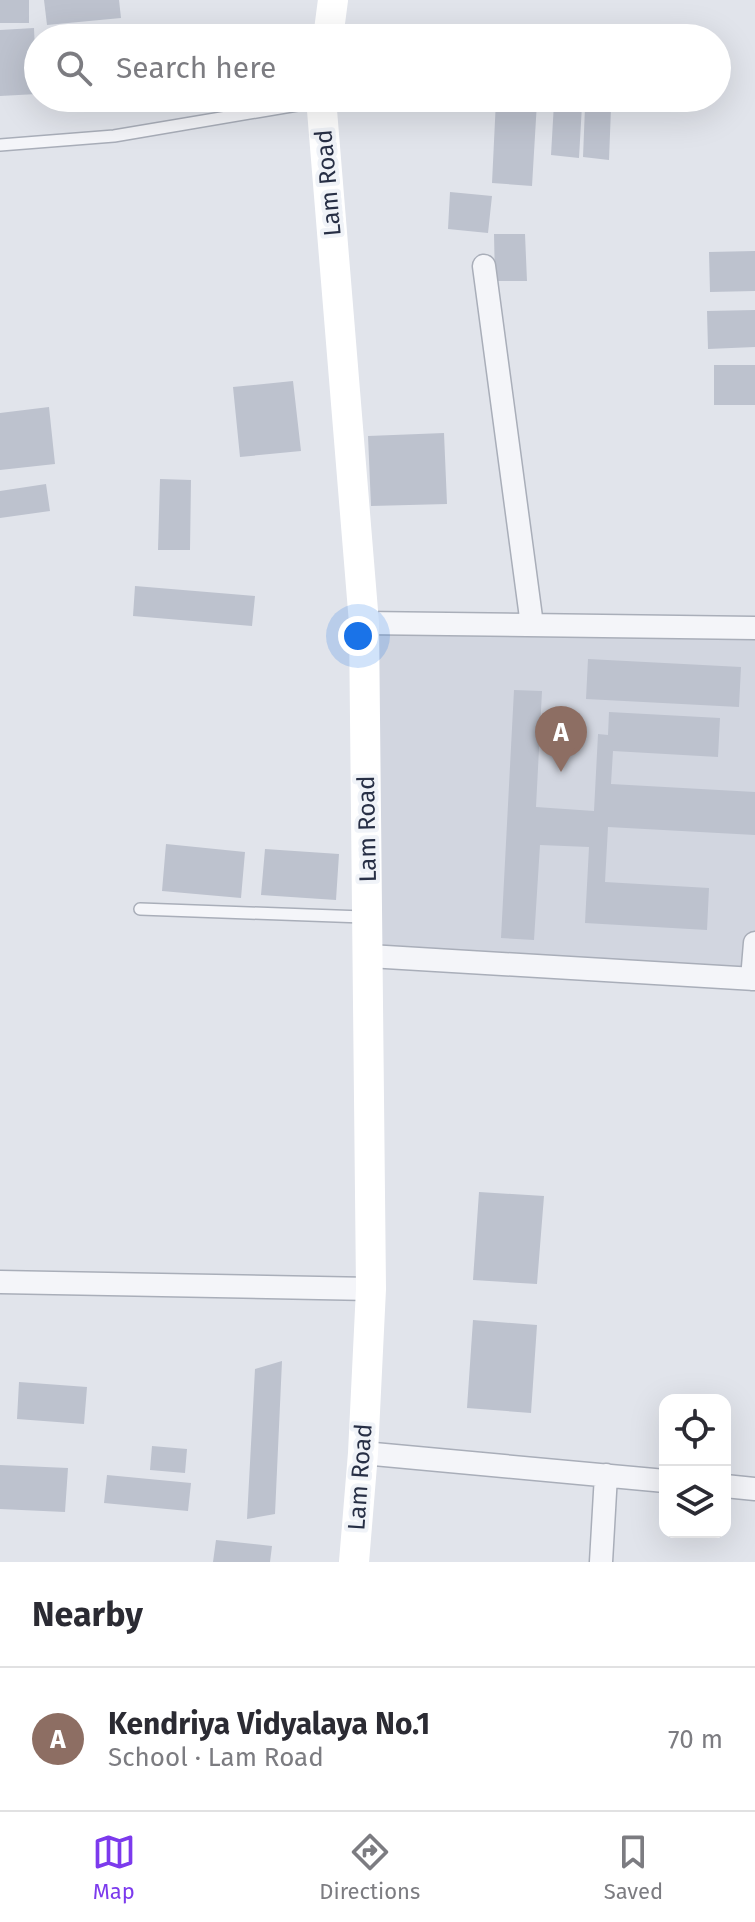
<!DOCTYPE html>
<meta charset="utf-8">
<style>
body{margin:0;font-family:"Fira Sans",sans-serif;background:#f7f7f7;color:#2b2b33}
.controls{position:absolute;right:24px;bottom:24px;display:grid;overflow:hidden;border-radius:16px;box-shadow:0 8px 32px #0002}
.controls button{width:72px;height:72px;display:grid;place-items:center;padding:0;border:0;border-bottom:2px solid #e1e1e2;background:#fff;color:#2b2b33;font:40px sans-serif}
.you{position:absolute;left:358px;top:636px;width:28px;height:28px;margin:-20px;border:6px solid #fff;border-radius:50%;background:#1a73e8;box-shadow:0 0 0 12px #1a73e833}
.badge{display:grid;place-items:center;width:52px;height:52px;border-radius:50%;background:#7c3aed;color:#fff;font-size:26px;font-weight:700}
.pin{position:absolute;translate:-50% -66px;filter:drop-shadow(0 2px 4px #0008)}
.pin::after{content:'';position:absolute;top:42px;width:28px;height:24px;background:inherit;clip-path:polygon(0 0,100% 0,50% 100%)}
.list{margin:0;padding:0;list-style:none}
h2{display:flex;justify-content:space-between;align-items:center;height:104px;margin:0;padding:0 32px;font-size:34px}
h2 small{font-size:26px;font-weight:400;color:#7c7c81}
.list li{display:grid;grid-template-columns:52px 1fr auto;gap:24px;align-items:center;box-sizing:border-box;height:144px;padding:0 32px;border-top:2px solid #e1e1e2}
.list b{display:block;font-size:30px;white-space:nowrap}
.list p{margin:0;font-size:26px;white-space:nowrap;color:#7c7c81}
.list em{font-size:26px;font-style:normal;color:#7c7c81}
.icon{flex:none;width:44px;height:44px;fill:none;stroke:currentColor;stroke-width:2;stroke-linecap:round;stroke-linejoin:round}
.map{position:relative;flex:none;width:755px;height:1562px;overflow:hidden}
.search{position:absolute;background:#fff;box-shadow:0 8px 32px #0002;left:24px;right:24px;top:24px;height:88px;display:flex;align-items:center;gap:20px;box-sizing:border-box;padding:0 28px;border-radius:44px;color:#7c7c81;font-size:30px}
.sheet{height:248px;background:#fff}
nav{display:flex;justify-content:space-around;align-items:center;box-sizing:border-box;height:112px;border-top:2px solid #e1e1e2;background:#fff;font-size:22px;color:#7c7c81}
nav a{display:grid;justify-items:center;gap:4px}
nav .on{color:#7c3aed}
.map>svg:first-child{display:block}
</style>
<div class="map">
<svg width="755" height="1562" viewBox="0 0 755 1562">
<rect width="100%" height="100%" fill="#e1e4eb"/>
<path fill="#d2d6e0" d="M364 623 755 628V979L369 956Z"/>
<path fill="#bdc2ce" d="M0 0H29V23H0Z
M44 0H119L121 18 47 25Z
M34 28 37 94 0 96V30Z
M496 100 537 102 532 186 492 183Z
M554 103 582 105 579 158 551 155Z
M585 107 611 108 609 160 583 157Z
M450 192 492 196 488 233 448 229Z
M494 234H525L527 281H495Z
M755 251V291L710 292 709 252Z
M755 310V347L708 349 707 311Z
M714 365H755V405H714Z
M293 381 301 451 240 457 233 387Z
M49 407 55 464 0 470V413Z
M444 433 447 504 371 506 368 436Z
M160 479 191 480 190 550H158Z
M46 484 50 511 0 518V491Z
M135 586 255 596 252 626 133 616Z
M588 659 741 667 739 707 586 699Z
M514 690 542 691 536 807 594 811 598 734 608 735 609 712 720 718 718 757 613 751 611 784 755 792V835L608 827 605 882 709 888 707 930 585 923 589 847 540 845 534 940 501 938Z
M166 844 245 852 241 898 162 891Z
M265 849 339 854 336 900 261 895Z
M479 1192 544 1196 537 1284 473 1280Z
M473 1320 537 1325 531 1413 467 1408Z
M282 1361 275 1514 247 1519 255 1369Z
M19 1382 87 1387 84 1424 17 1419Z
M152 1446 187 1449 185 1473 150 1470Z
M0 1465 68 1468 65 1512 0 1509Z
M107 1475 191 1483 188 1511 104 1503Z
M216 1540 272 1546 270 1562H213Z"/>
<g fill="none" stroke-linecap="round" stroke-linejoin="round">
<g stroke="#a9aeb9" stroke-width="14">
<path id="lane" d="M0 145 114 136 321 101
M140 909 363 917"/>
</g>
<g stroke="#a9aeb9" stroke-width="25">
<path id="street" d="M484 266 532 625
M364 623 755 628
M369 956 755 979
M752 979 755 943
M0 1282 371 1289
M363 1453 665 1481
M725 1486 755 1489
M601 1562 606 1475"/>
</g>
<use href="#lane" stroke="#f4f5f9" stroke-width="11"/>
<use href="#street" stroke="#f4f5f9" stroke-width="22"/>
<path stroke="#fff" stroke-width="30" d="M328 38 333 0
M321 98 364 623 371 1289 363 1453 354 1562"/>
</g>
<g text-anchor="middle" stroke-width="8" stroke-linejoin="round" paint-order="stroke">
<g font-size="24" fill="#272f45" stroke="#f0f3f8">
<text transform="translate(328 183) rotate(-95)" y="8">Lam Road</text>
<text transform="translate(367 829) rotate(-91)" y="8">Lam Road</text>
<text transform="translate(360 1477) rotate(-86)" y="8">Lam Road</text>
</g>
</g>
</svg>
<div class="controls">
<button><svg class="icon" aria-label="locate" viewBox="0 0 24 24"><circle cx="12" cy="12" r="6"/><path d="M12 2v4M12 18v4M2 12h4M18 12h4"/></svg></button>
<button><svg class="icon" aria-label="layers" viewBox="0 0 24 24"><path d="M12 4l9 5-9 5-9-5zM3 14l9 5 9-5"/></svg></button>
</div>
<div class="you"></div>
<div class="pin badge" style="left:561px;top:772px;background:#8d6e63">A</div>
<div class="search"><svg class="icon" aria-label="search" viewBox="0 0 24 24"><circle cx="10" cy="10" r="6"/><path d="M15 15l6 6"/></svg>Search here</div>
</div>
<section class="sheet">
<h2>Nearby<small></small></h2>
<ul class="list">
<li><span class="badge" style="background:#8d6e63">A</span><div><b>Kendriya Vidyalaya No.1</b><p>School · Lam Road</p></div><em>70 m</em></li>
</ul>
</section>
<nav>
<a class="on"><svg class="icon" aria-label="map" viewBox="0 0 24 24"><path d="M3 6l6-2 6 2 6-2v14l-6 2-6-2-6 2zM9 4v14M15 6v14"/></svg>Map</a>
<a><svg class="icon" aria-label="directions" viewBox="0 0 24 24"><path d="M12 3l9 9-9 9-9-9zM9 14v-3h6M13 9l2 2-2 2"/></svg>Directions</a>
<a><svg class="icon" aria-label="saved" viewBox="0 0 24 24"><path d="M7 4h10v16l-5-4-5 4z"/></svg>Saved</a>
</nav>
